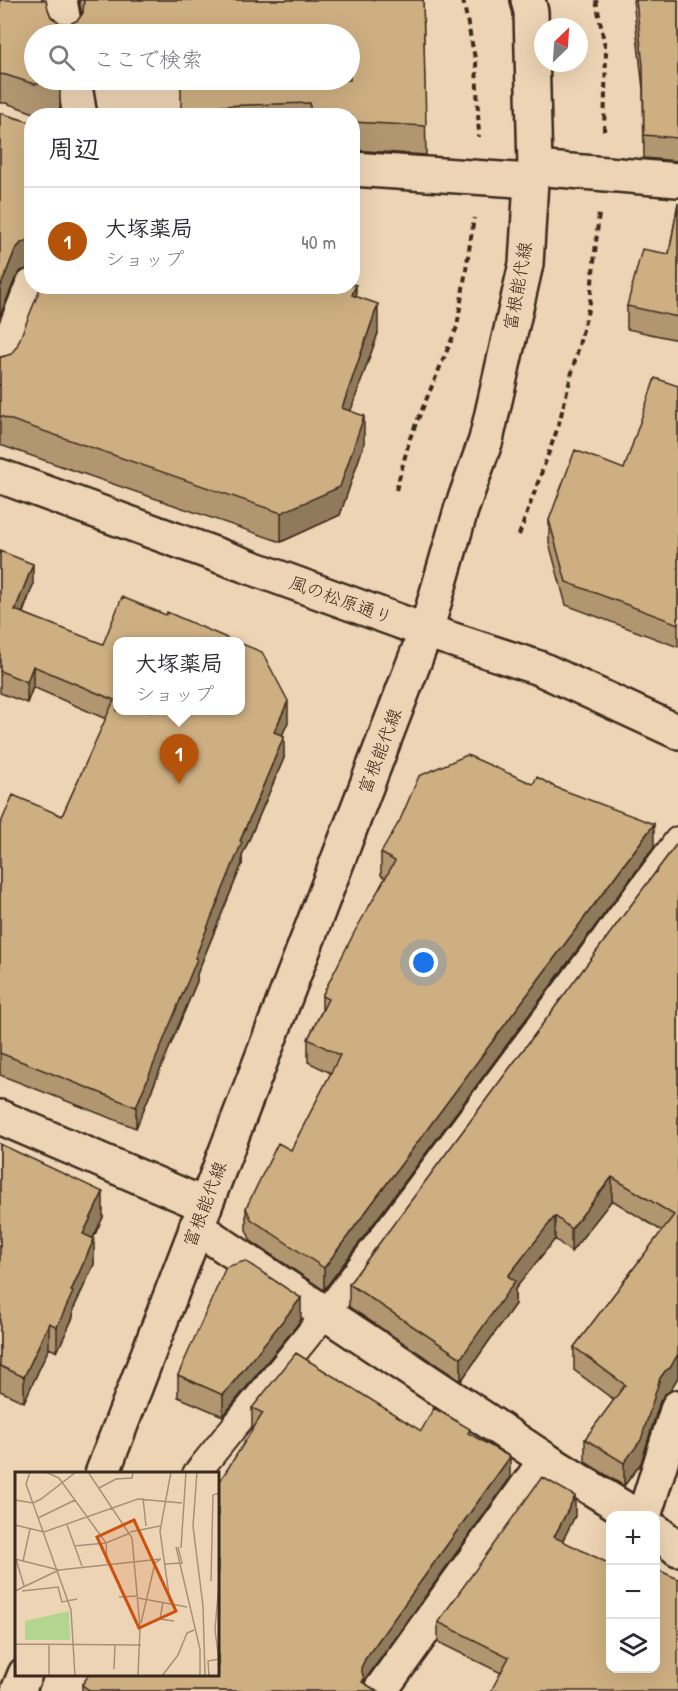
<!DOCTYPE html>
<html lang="ja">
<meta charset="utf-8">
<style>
body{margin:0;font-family:"Patrick Hand","Klee One",sans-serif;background:#f7f7f7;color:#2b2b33}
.controls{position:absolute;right:18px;bottom:18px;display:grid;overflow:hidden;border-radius:12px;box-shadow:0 6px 24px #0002}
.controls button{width:54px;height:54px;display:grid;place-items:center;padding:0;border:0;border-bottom:2px solid #e1e1e2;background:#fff;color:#2b2b33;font:30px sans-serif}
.compass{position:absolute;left:534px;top:18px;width:54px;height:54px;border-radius:50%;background:#fff;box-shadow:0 6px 24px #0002;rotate:25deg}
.you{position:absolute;left:424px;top:963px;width:21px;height:21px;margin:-15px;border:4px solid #fff;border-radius:50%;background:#1a73e8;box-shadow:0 0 0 9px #1a73e833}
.badge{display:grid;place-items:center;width:39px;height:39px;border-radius:50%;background:#b45309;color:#fff;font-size:20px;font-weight:700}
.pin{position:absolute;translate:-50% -50px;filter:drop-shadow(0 2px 3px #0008)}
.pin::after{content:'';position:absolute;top:32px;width:21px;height:18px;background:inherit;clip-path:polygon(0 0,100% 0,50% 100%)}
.popup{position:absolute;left:113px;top:637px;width:132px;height:78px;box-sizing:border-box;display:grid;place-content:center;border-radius:12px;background:#fff;filter:drop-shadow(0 2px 4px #0005);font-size:20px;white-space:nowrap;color:#7c7c81}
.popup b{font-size:22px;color:#2b2b33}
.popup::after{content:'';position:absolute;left:50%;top:100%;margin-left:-12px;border:12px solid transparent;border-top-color:#fff}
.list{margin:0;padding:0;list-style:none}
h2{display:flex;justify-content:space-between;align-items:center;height:78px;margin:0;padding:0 24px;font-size:26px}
h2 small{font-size:20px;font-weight:400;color:#7c7c81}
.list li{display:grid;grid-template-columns:39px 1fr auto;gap:18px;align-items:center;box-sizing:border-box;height:108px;padding:0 24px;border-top:2px solid #e1e1e2}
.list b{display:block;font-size:22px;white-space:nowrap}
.list p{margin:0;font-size:20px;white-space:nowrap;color:#7c7c81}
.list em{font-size:20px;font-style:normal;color:#7c7c81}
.icon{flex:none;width:33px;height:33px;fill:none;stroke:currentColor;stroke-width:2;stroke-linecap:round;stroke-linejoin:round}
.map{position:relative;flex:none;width:678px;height:1691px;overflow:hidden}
.search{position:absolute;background:#fff;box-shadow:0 6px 24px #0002;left:24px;top:24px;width:336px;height:66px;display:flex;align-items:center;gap:15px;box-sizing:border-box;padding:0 21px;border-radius:33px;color:#7c7c81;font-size:22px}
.panel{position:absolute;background:#fff;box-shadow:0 6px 24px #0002;left:24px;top:108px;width:336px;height:186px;border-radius:24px}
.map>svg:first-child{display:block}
</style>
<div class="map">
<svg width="678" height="1691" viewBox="0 0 678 1691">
<rect width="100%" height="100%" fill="#edd4b4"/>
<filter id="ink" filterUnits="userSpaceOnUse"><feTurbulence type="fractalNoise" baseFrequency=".0167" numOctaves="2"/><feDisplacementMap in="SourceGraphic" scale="12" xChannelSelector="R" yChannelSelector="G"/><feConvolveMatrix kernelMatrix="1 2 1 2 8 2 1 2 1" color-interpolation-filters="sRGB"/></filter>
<g filter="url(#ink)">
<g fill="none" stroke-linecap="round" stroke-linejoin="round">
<g stroke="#3b2a1e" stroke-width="30">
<path id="service" d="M196 1474 326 1313 678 840"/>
</g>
<g stroke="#3b2a1e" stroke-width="38">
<path id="minor" d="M60 0 66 34
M74 80 80 116
M535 168 678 180
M352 169 531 181
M0 367 32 286
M0 1117 205 1205
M644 1516 678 1407
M380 1691 546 1460"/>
</g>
<g stroke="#3b2a1e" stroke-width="38">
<path id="tertiary" d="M0 476 426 631 539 668 678 732
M196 1227 546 1460 636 1516
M656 1531 678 1549"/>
</g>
<g stroke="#3b2a1e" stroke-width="38">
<path id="secondary" d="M102 1474 426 631 461 510 486 440 503 365 526 264 531 181 535 168 531 12 528 0
M18 1691 25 1674"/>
</g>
<path stroke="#3b2a1e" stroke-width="4" stroke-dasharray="6 4.5" stroke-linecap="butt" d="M463 0 476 63 479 137
M596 0 606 52 604 133
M396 490 410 438 457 327 474 218
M519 535 558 427 590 302 599 213"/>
<use href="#service" stroke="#edd4b4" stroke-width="26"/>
<use href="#minor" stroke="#edd4b4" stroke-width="33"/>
<use href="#tertiary" stroke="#edd4b4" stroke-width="33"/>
<use href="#secondary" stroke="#edd4b4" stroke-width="33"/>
</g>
<path fill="#b19670" stroke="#3b2a1e" stroke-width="1.5" d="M0 0 48 9 51 17 60 23 70 24 78 20 82 15 79 0H423L426 155 352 150V116H181L350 34H34L60 80V109L34 113 6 103H0Z
M633 0H678V161L644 158 643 89Z
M0 113 26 121 32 122V268H29L21 271 15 279 0 316Z
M678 203V340L627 329V306L669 254Z
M356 296 378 333 350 411 364 444 340 515 281 542 0 445V357Z
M678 386V647L566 605 549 543V520L624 469Z
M0 551 33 585 23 613 288 722 282 735 284 758 242 856V864L197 974V981L136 1128 0 1075V825L62 816 106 719 33 687 27 703 0 693Z
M678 842V1377L670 1391 665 1394 660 1401 641 1463 624 1486 585 1462V1439L614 1400 574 1370V1347L662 1231 612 1200 571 1252 555 1239 515 1289V1304L461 1381 349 1307V1284Z
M654 847 324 1290 251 1241 246 1230V1208L291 1150 331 1073 308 1062V1039L322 1010V996L385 878 381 875V853Z
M0 1144 103 1217 93 1239 94 1264 73 1310V1317L57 1352 49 1348 24 1402 0 1391Z
M301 1320 223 1416 178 1397V1375Z
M252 1408 421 1431 470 1434 510 1478 365 1680 364 1683 377 1691H82V1685L218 1674 253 1429H252Z
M575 1516 562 1541 610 1668 501 1673 438 1642V1622Z"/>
<path fill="#907a5b" stroke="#3b2a1e" stroke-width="1.5" d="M32 198V226L28 208Z
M29 239V268L21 271 15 279 0 316V288L15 250 21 243Z
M356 285V313L352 295Z
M378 304V333L342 436V408Z
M364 416V444L340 515 281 542V513Z
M33 564V585L15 632V610Z
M33 666V687L27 703V682Z
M288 701V722L274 754V732Z
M284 736V758L242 856V864L197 974V981L136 1128V1107L240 841Z
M654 824V847L324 1290V1268Z
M612 1177V1200L571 1252V1229Z
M103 1192V1217L83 1259V1234Z
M555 1216V1239L515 1289V1304L461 1381V1358L508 1276Z
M94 1239V1264L73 1310V1317L57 1352V1327L71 1291Z
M301 1298V1320L223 1416V1395Z
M49 1323V1348L24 1402V1377Z
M678 1354V1377L670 1391 665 1394 660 1401 641 1463 624 1486V1463L660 1378Z
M510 1457V1478L365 1680 362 1691 361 1668 365 1659Z
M575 1496V1516L554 1558V1537Z"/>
<path fill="#ceaf82" stroke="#3b2a1e" stroke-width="1.5" d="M0 0H46L48 9 51 17 60 23 70 24 78 20 83 13 84 0H423L426 126 352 122V116H310V103L218 106V114L213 115 212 116H181V80H350V34H80L59 33V34H34V80H60V81L34 84 6 75 0 74Z
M636 0H678V138L644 135 643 66Z
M0 113 26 121 32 122V198L28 208 32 209V240L29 239 21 243 15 250 0 288Z
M678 203V317L627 306 642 249 669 254Z
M352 284 356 285 352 295 378 304 342 408 364 416 340 487 281 513 0 416V357H2L11 354 17 346 41 286H352Z
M655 378 678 386V624L566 582 549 520 575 450 624 469Z
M0 551 33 564 15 610 103 644 122 597 166 615 167 612 236 642H117V711H240V643L262 652 288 701 274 732 284 736 240 841 242 842 195 958 197 959 136 1107 0 1053V825L13 795 62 816 114 700 33 666 27 682 0 671Z
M467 755 533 784 537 777 555 787 654 824 324 1268 251 1219 246 1208 278 1143 291 1150 340 1055 308 1039 328 999 322 996 355 931 395 861 381 853 400 820 419 776Z
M678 842V1354L670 1368 665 1371 660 1378 641 1440 624 1463 585 1439 625 1385 574 1347 674 1215 612 1177 571 1229 555 1216 508 1276 515 1281 461 1358 349 1284Z
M0 1144 103 1192 83 1234 94 1239 71 1291 73 1292 57 1327 49 1323 24 1377 0 1366Z
M245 1261 301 1298 223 1395 178 1375 226 1267Z
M296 1353 421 1431 434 1408 470 1429 468 1433 510 1457 365 1659 361 1668 364 1679 362 1682 377 1691H91L82 1685 89 1674H218V1484L263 1413 252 1408Z
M542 1477 575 1496 554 1537 610 1564V1668H656V1569L678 1579V1691H491L509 1657 438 1622Z"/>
</g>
<g text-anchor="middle" stroke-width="4.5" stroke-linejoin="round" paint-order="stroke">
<g font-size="18" fill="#3b2a1e" stroke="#edd4b4">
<text transform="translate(518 286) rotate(-80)" y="6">富根能代線</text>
<text transform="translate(341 600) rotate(20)" y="6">風の松原通り</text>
<text transform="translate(380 751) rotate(-69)" y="6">富根能代線</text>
<text transform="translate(205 1204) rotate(-69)" y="6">富根能代線</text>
</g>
</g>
<g transform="translate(15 1472)">
<rect width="204" height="204" fill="#edd4b4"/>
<path d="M54 139 55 168H10V149Z" fill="#b2d58f"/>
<path fill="none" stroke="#a69078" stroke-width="1.5" d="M15 0 11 12 56 138 60 204M31 0 44 6 91 71 92 91M73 0 117 66 125 155 123 204M182 0 178 54 188 134 190 204M84 16 101 7 117 6 118 0M128 26 131 54M0 28 18 31 26 27 61 0M23 46 60 28M0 53 29 60 123 27 167 31M52 53 67 94M115 60 145 54M59 74 91 71 115 61M161 75 185 177V204M166 76 171 0M0 87 44 98 146 87M1 87 9 114M8 89 15 57M150 92 167 91 163 75M196 109 198 23 204 21M204 111 200 158 204 189M0 119 44 98M7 119 43 115 47 130 62 127M104 125 123 124M123 126 172 135M148 130 145 147 159 149M155 130 145 59 156 0M126 151 140 91 146 87M0 164 1 204M0 172 126 173M34 173V204M99 197 100 173M147 204 163 183 172 161 179 158M194 204 193 189 204 187"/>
<path fill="#ce520f" fill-opacity="0.15" stroke="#ce520f" stroke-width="3" d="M119 48 161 139 124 156 82 65Z"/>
<rect width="204" height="204" fill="none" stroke="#3b2a1e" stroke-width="3"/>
</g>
</svg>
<div class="controls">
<button>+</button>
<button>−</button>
<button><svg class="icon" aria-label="layers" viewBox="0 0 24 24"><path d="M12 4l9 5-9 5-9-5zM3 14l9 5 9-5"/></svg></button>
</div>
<svg class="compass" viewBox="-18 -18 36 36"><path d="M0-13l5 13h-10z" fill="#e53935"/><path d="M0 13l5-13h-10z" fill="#7c7c81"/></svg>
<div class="you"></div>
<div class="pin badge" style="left:179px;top:784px">1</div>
<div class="popup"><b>大塚薬局</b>ショップ</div>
<div class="search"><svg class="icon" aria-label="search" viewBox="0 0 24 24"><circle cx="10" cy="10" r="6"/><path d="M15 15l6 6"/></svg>ここで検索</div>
<section class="panel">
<h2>周辺<small></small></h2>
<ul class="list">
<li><span class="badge">1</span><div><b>大塚薬局</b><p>ショップ</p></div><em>40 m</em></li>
</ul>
</section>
</div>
